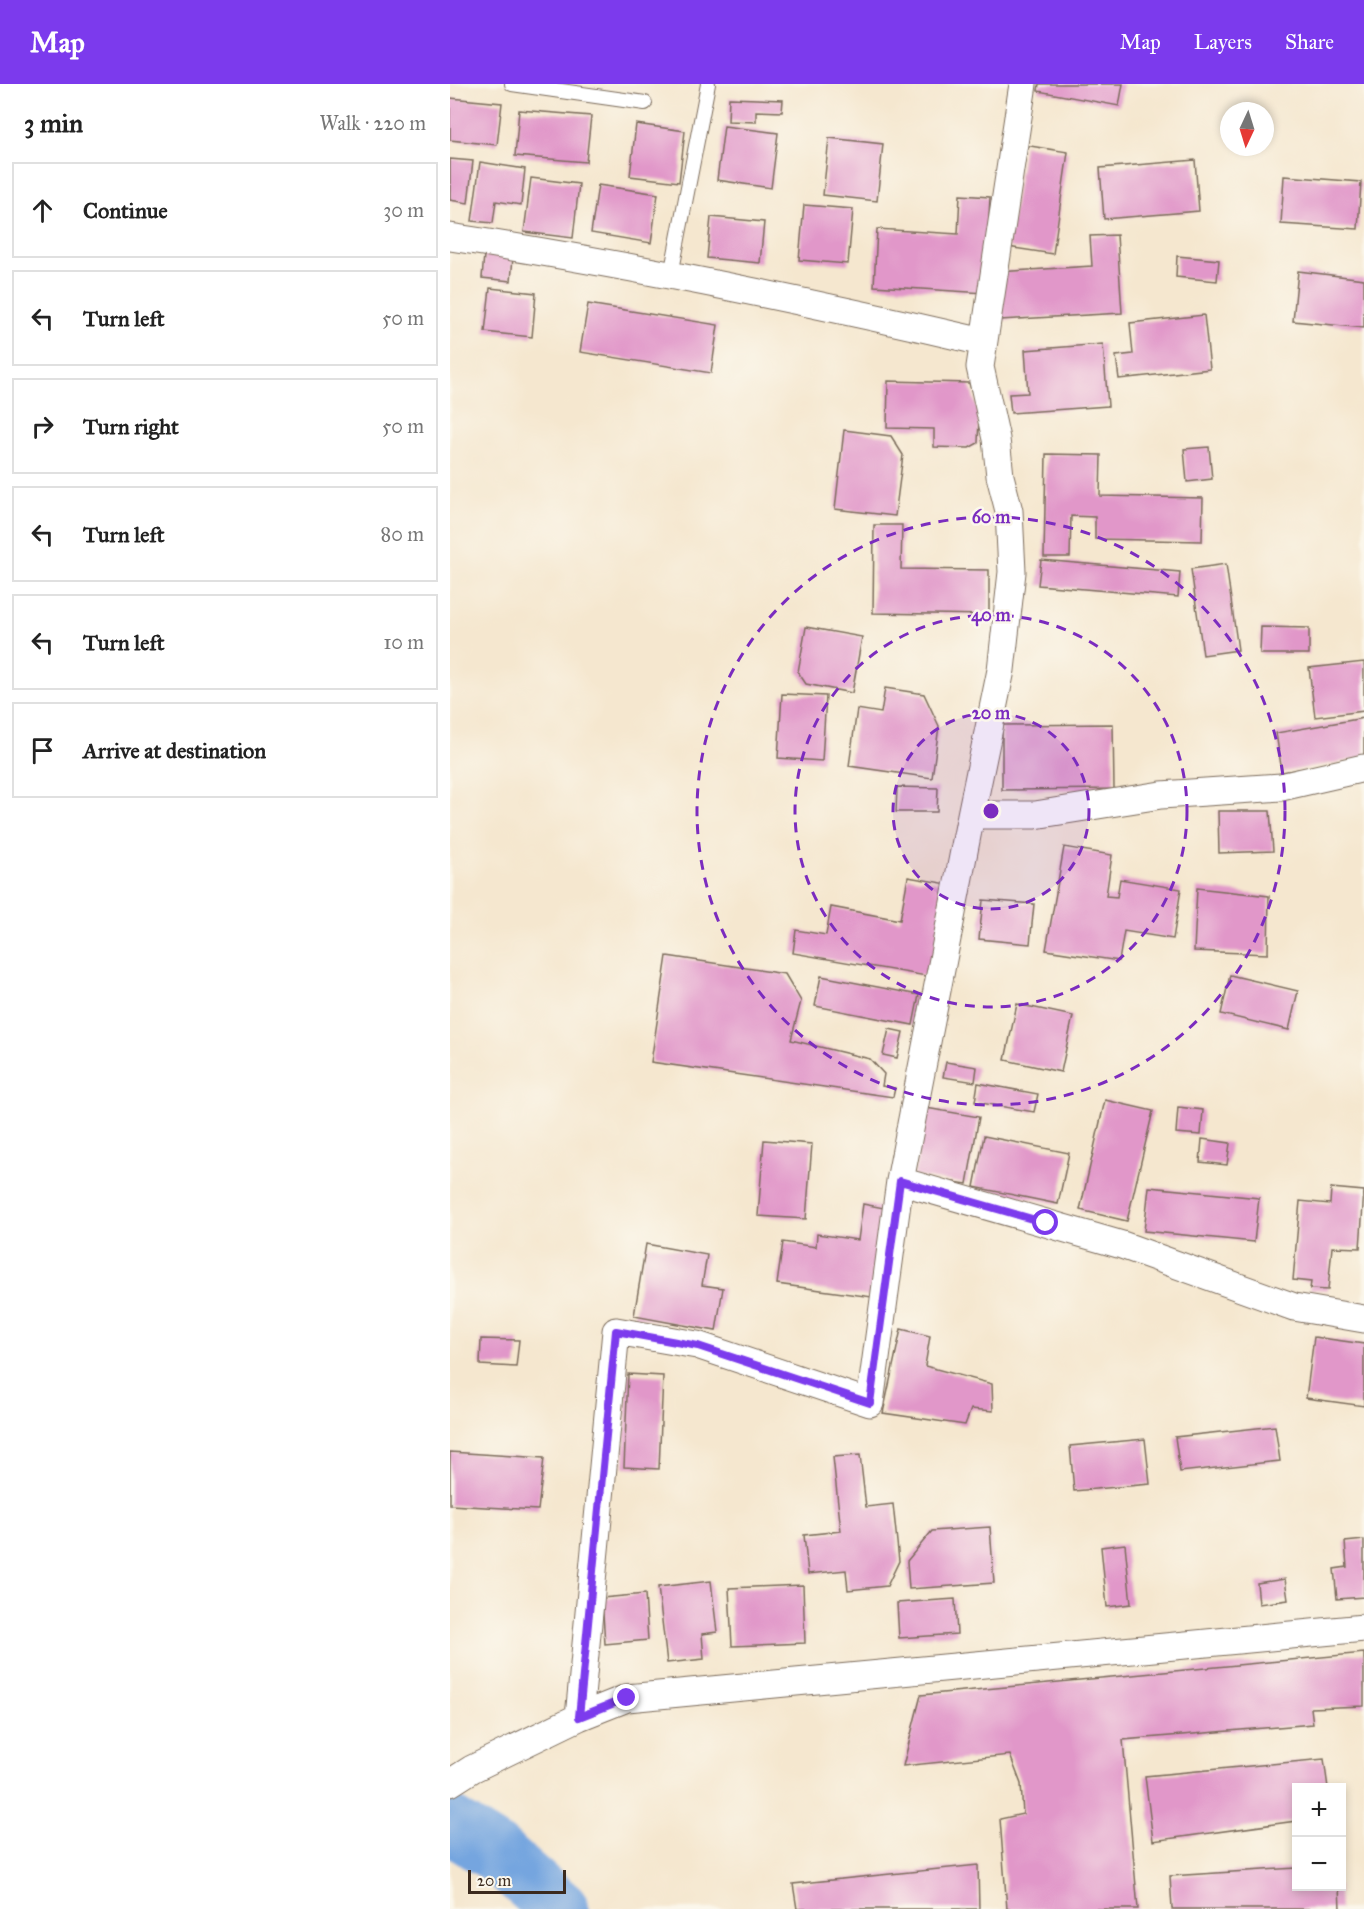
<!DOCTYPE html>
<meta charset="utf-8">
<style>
body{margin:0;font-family:"IM FELL Great Primer",serif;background:#f6f6f6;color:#222}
.controls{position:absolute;right:18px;bottom:18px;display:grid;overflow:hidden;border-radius:0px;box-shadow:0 3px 9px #0003}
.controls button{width:54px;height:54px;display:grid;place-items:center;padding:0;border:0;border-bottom:2px solid #e0e0e0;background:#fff;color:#222;font:30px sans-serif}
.compass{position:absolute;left:770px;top:18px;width:54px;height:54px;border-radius:50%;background:#fff;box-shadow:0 3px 9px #0003;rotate:184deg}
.scale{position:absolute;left:18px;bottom:15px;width:98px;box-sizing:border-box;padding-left:6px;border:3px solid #3b2a1e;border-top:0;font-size:16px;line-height:21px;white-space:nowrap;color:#3b2a1e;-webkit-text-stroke:4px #fbf7ec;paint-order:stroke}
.stop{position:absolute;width:18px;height:18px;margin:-14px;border:4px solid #7c3aed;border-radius:50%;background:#fff}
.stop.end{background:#7c3aed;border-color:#fff;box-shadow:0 2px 6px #0008}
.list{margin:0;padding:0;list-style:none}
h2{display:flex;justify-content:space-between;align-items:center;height:78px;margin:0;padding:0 24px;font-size:26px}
h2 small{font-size:20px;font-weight:400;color:#767676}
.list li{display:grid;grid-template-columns:39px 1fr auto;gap:18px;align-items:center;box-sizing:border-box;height:96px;margin:0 12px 12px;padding:0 12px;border:2px solid #e0e0e0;border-radius:0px}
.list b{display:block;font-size:22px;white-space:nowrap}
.list em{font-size:20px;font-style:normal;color:#767676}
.icon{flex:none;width:33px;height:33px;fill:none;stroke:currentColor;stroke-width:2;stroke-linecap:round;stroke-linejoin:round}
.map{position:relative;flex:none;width:914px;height:1825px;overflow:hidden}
header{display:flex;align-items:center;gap:36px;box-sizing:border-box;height:84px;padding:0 30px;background:#7c3aed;color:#fff}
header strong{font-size:28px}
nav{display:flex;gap:33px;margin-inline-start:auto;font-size:21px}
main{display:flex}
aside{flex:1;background:#fff}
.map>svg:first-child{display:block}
</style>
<header>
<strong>Map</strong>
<nav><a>Map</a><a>Layers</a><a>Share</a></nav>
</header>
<main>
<aside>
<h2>3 min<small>Walk · 220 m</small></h2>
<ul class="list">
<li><svg class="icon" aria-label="ahead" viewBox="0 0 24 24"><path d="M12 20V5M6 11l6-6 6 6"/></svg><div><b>Continue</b></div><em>30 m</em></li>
<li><svg class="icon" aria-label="left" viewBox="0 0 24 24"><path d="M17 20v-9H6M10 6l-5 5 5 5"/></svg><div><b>Turn left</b></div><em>50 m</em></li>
<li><svg class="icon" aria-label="right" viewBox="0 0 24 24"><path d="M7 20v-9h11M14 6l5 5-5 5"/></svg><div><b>Turn right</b></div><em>50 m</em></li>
<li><svg class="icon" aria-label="left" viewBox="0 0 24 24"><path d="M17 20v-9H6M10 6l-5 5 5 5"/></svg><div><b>Turn left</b></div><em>80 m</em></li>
<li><svg class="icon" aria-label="left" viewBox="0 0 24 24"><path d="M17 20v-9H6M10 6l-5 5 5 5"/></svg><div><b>Turn left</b></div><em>10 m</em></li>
<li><svg class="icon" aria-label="arrive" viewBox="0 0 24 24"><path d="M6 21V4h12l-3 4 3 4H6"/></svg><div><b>Arrive at destination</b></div></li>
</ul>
</aside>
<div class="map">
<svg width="914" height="1825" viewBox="0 0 914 1825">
<rect width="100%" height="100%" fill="#fbf7ec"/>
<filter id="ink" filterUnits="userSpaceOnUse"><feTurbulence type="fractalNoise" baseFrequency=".0167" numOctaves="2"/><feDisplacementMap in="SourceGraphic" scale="12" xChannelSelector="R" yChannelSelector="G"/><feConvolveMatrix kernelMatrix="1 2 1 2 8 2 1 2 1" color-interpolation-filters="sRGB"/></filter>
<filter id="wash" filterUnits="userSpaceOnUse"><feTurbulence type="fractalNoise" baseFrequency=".008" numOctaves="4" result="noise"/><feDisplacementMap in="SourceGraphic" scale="24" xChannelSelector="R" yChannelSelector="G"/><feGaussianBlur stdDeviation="1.35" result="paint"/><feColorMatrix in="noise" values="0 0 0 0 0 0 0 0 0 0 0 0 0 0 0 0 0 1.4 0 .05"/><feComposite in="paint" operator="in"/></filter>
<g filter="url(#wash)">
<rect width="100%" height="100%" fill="#f5e7cf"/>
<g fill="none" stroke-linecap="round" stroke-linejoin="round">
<path stroke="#75a5df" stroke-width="58" d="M0 1741 47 1770 110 1825"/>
</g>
<g id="blocks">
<path fill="#e197c9" d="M589 0H673L669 22 588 7Z
M0 14 52 19 47 61 0 56Z
M279 14 333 16 332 28 306 27V38L278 37Z
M69 26 141 32 136 78 65 72Z
M186 40 235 47 229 98 180 92Z
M274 42 328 49 321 104 267 96Z
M379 54 433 60 427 117 373 111Z
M574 61 618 68 603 170 558 163Z
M0 75 23 77 18 119 0 116Z
M745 76 749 127 654 135 650 84Z
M30 78 75 85 71 121 46 117 43 139 22 137Z
M834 92 911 98 908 145 831 140Z
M81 94 129 100 123 154 74 148Z
M148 101 208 110 201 159 141 149Z
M510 111 540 113 535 209 424 202 427 145 508 150Z
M354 121 403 125 398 180 349 176Z
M261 133 314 138 310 179 257 174Z
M667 151 672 229 550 236 547 188 642 182 640 152Z
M34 171 63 173 61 197 32 194Z
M727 172 769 176 767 197 726 193Z
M848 187 914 195V244L843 237Z
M40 204 86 209 82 253 35 248Z
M138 220 268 241 261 289 130 268Z
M754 231 760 285 669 295 666 272 683 270 680 239Z
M653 260 658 322 561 329 559 310 578 309 575 266Z
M438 297 519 299 529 331 528 359 519 364 484 363V345L437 344Z
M394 346 441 352 453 371 445 432 385 425Z
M759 363 762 395 737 398 734 365Z
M596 370 651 371 650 412 753 414 752 457 645 455V433L621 432 620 473H594Z
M424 441H452L451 485 539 486V531L423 529Z
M591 476 730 488 728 513 588 501Z
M776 480 788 566 753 571 741 485Z
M356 543 412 553 402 609 356 600 348 588Z
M811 543 859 544V570H810Z
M914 578V627L865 633 859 584Z
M435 604 474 610 489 642 482 694 399 682 407 625 431 629Z
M332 610 376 612 372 677 328 674Z
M914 634V674L832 688 826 649Z
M663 640 664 705 552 706V641Z
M447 703 488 704 487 728H446Z
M768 727H820L823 767 769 769Z
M614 763 662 771 656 812 667 813 670 795 731 805 723 855 674 847 669 877 596 866Z
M458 793 498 800 482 893 343 869 346 846 376 851 381 823 450 836Z
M747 804 819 812 818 870 744 867Z
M533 816 584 820 580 860 529 855Z
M217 872 335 890 351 917 341 956 420 975 434 990 432 1002 445 1004 443 1013 201 978Z
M780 891 848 907 839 946 771 930Z
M371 892 469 911 463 941 365 922Z
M567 920 623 932 611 988 555 976Z
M439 945 453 948 447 974 433 971Z
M496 978 527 983 525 998 493 993Z
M528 999 588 1010 584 1028 525 1018Z
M655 1016 703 1027 677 1137 630 1126Z
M728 1023 753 1026 751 1051 726 1049Z
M476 1024 529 1033 517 1100 464 1092Z
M534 1052 619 1069 608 1120 524 1103Z
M752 1055 780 1059 777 1081 750 1078Z
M314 1056 362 1060 356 1135 308 1132Z
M699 1103 809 1114 804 1158 694 1147Z
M881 1104 914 1107 910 1164 882 1163 878 1206 860 1205 861 1198 843 1196 850 1117 880 1120Z
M413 1120 434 1124 422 1213 327 1200 333 1158 366 1163 367 1150 408 1156Z
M196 1160 257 1171 252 1201 273 1204 266 1247 184 1232Z
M451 1245 480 1252 475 1282 542 1300 543 1327 521 1325 515 1341 433 1329Z
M864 1253 914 1260V1322L856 1314Z
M31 1255 69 1256 66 1283 30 1281Z
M178 1290 213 1292 209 1385 174 1383Z
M825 1342 830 1377 730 1388 725 1353Z
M695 1355 700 1400 624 1407 620 1362Z
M0 1368 94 1374 88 1426 0 1421Z
M410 1371 416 1423 443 1420 449 1477 437 1502 398 1506 396 1486 358 1490 354 1451 391 1447 383 1373Z
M540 1443 544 1499 459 1505 457 1477 482 1447Z
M914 1456V1513L887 1515 884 1485 897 1483 895 1458Z
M675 1460 681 1520 657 1523 651 1463Z
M835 1495 838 1516 809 1520 807 1499Z
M261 1497 267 1548 252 1550 254 1575 217 1579 208 1503Z
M353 1501 355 1559 282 1562 279 1504Z
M195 1510 198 1556 155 1560 152 1514Z
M505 1515 507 1550 449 1554 447 1519Z
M914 1569V1622L861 1624 863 1640 673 1656 688 1825H557L550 1735 573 1730 571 1700 560 1671 453 1682 471 1611Z
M874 1675 878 1704H846V1737L703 1757 695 1692Z
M528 1781 529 1825H347L343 1800Z
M846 1784V1802H889L890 1825H722L720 1792Z"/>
</g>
</g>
<g filter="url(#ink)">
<use href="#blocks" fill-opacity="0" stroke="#7c6c5c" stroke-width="1.5"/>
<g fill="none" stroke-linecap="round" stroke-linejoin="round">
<g stroke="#7c6c5c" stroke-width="16">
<path id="service" d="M62 0 195 19
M221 191 258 0"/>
</g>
<g stroke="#7c6c5c" stroke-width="29">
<path id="minor" d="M0 153C179 180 356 217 533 258
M521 731H585L711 711 831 703 914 684
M450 1097 672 1161 844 1223 914 1235
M129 1633 166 1247 247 1261 420 1319 450 1097 521 731 551 586 562 488 559 427 550 392 546 355 530 283 573 0
M0 1699 22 1685 129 1633 177 1614 914 1544"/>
</g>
<use href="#service" stroke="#fff" stroke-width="14"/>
<use href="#minor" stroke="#fff" stroke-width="27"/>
</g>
</g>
<g fill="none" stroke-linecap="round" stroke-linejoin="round" filter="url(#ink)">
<path stroke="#7c3aed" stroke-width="8" d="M177 1614 129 1633 166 1247 248 1262 420 1319 450 1097 596 1139"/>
</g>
<circle cx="541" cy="727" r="98" fill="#7b2cbf" fill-opacity=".12"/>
<g fill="none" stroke="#7b2cbf" stroke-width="3" stroke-dasharray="10 8">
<circle cx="541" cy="727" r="98"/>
<circle cx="541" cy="727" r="196"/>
<circle cx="541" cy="727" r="294"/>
</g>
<circle cx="541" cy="727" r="9" fill="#7b2cbf" stroke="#fbf7ec" stroke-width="3"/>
<g font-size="18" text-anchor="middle" font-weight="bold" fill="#7b2cbf" stroke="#fbf7ec" stroke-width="5" stroke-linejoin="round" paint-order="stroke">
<text x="541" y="439">60 m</text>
<text x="541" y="537">40 m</text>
<text x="541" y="635">20 m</text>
</g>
</svg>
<div class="controls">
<button>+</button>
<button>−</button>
</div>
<svg class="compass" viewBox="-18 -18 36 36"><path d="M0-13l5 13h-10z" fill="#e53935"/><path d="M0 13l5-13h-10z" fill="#767676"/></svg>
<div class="scale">20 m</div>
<div class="stop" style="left:596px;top:1139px"></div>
<div class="stop end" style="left:177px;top:1614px"></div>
</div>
</main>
